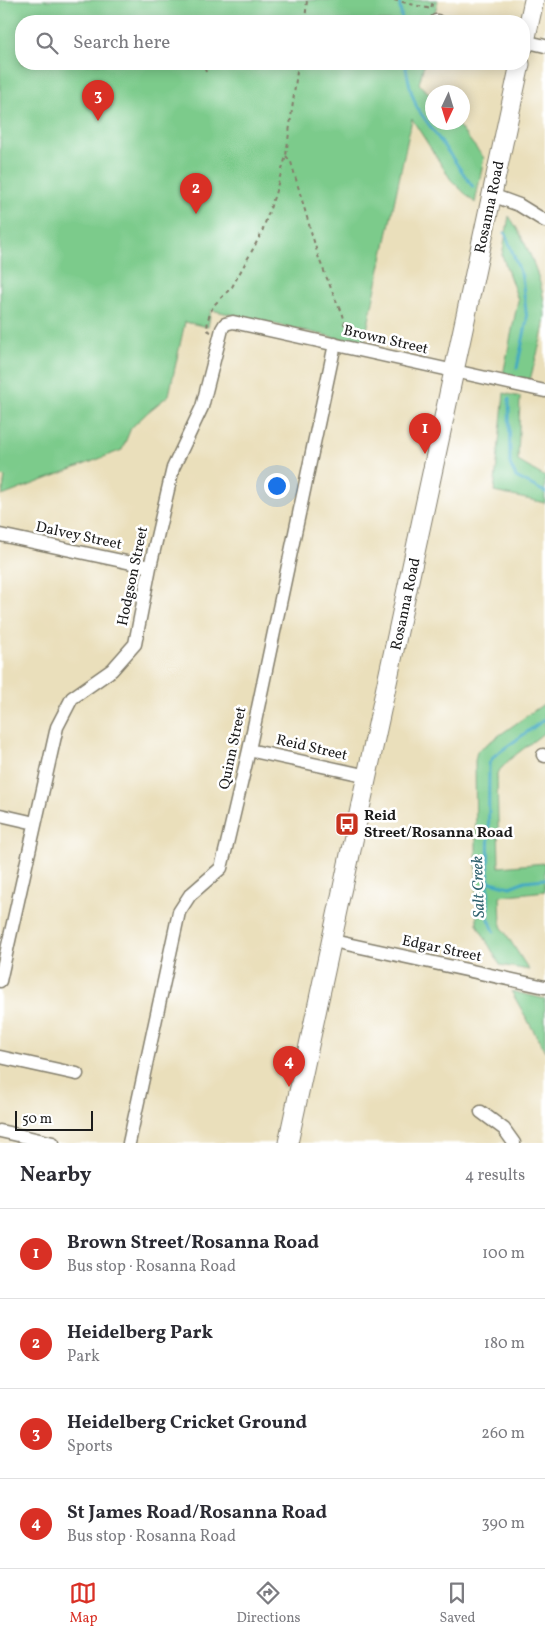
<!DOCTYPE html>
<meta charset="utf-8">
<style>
body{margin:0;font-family:Vollkorn,serif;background:#f2f2f3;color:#2b2b33}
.compass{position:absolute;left:425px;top:85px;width:45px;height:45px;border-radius:50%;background:#fff;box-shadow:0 2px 12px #0003;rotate:184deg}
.scale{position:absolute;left:15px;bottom:12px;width:78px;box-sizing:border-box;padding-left:5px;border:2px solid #1c1c1c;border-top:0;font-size:14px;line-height:18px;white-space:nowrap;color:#1c1c1c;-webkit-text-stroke:4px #fff;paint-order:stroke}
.you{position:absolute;left:276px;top:485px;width:18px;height:18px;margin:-12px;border:4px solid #fff;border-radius:50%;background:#1a73e8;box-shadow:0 0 0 8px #1a73e833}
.badge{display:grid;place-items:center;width:32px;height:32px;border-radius:50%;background:#d93025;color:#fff;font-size:16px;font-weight:700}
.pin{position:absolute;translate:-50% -41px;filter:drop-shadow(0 1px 2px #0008)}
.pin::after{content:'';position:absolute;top:26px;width:18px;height:15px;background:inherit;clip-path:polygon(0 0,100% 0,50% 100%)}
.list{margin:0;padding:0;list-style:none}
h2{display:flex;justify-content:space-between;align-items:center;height:65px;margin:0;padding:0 20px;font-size:21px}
h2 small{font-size:16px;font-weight:400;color:#7c7c81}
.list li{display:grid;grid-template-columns:32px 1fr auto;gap:15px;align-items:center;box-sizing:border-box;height:90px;padding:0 20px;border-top:1px solid #e1e1e2}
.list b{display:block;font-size:19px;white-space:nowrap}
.list p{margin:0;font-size:16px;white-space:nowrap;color:#7c7c81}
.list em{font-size:16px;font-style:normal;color:#7c7c81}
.icon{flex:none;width:28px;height:28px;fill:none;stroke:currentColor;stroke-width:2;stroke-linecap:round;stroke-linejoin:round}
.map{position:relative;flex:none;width:545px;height:1143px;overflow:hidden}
.search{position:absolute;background:#fff;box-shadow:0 2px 12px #0003;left:15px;right:15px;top:15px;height:55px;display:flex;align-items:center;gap:12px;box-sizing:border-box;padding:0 18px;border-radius:20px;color:#7c7c81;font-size:19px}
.sheet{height:425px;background:#fff}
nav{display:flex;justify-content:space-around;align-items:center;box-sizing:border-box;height:70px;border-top:1px solid #e1e1e2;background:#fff;font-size:14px;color:#7c7c81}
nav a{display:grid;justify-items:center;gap:2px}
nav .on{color:#d93025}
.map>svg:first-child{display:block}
</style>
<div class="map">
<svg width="545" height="1143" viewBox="0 0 545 1143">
<rect width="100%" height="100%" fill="#fff"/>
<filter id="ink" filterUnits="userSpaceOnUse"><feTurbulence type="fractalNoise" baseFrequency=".02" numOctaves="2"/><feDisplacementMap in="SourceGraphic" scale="10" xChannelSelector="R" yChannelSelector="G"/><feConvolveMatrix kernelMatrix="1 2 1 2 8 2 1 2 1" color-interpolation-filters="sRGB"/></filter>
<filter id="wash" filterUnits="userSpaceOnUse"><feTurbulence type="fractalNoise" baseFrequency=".0096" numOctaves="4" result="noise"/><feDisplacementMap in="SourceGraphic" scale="20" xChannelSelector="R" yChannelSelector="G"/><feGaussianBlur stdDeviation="1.12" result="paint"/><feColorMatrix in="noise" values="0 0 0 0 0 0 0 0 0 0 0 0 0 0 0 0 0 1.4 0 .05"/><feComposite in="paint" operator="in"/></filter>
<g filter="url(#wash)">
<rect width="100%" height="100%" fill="#eadfbb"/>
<path fill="#7bcb8b" stroke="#4c7454" d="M0 0H438L433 21H21V64H424L419 84 432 96V122L456 123 484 158 475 203 451 180 412 119 364 344 211 310 208 327 185 322 169 395 148 412 131 428 122 450 2 496 5 477 0 476Z
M509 216C527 242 545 284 545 316 543 336 535 361 530 380L503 375 518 300 502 255Z
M504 393 520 397 518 461 545 477V503L494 492Z
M545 703V732L509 760 497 773 499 867 545 863V891L500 896 501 926 529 970 500 965 477 924 475 761 477 751Z
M511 991 545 999V1051Z"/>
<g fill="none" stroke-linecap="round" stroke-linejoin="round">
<path stroke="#42a9c2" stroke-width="3" d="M399 0 402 21
M405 64 411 91 417 108 473 187
M505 233 522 277 527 320 517 368
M509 399 510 464 516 477 545 492
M487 879 491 882 510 887 525 881 545 879
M494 931 488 917 489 764 494 756 545 719"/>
</g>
</g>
<g filter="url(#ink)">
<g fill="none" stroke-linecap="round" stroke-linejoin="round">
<g stroke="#837e6c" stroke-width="15">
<path id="minor" d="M436 21H437
M524 41 545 46
M492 195 519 205 545 221
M0 535 150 567
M249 750 368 776
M543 755 545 756
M0 815 35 823
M333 941 545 987
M0 981 57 727 72 698 112 670 135 644 150 567 173 468 202 407 222 329 225 324 233 322 545 391
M0 1057 77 1074
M481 1112 504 1129 514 1143
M0 1131 53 1143
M129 1143 179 912 190 895 221 868 226 848 249 750 335 344"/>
</g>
<g stroke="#837e6c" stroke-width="21">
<path id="highway" d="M524 46 534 0
M288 1143 520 64"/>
</g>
<path stroke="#837e6c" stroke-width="2" stroke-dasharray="4 4" stroke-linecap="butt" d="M394 0 431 9 433 0
M201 17 209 15
M305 21 307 0
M205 69 206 72
M286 156 291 162 319 259 342 315 347 335
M211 332 207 330 208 319 213 306 232 287 253 249 262 232 275 194 286 156 298 64"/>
<use href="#minor" stroke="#fff" stroke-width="12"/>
<use href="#highway" stroke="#fff" stroke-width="19"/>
</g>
</g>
<defs>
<g id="bus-square" transform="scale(1.25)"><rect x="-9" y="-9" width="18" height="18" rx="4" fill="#c8321e" stroke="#fff"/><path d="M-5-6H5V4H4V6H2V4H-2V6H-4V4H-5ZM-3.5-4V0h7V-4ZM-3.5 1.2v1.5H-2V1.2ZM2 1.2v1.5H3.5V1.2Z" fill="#fff"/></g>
</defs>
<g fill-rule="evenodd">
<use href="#bus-square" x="347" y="824"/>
</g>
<g text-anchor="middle" stroke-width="5" stroke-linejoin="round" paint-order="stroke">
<g font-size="15" fill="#1c1c1c" stroke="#fff">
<text transform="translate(489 207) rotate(-78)" y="5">Rosanna Road</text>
<text transform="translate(386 339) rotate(13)" y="5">Brown Street</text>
<text transform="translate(79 535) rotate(12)" y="5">Dalvey Street</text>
<text transform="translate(132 576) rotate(-78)" y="5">Hodgson Street</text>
<text transform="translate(405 604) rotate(-78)" y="5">Rosanna Road</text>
<text transform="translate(312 747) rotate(13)" y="5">Reid Street</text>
<text transform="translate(232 748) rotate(-78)" y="5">Quinn Street</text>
<text transform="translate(442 948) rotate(12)" y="5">Edgar Street</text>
</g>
<g font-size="15" font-weight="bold" fill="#1c1c1c" stroke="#fff" text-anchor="start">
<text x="364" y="820">Reid<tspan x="364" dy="17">Street/Rosanna Road</tspan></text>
</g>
<g font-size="16" font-style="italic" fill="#2f626f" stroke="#fff">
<text transform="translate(477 887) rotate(-92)" y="6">Salt Creek</text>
</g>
</g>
</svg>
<svg class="compass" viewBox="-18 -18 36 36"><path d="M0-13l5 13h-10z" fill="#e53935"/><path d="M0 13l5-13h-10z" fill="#7c7c81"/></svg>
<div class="scale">50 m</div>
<div class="you"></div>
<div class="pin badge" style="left:425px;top:454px">1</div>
<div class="pin badge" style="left:196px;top:214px">2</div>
<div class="pin badge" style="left:98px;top:121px">3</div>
<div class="pin badge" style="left:289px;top:1087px">4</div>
<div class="search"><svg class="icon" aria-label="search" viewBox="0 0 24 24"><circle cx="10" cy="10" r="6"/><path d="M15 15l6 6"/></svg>Search here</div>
</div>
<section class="sheet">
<h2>Nearby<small>4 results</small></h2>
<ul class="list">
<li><span class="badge">1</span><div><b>Brown Street/Rosanna Road</b><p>Bus stop · Rosanna Road</p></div><em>100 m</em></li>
<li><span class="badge">2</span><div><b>Heidelberg Park</b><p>Park</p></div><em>180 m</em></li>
<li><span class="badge">3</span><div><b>Heidelberg Cricket Ground</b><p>Sports</p></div><em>260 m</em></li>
<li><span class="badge">4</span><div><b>St James Road/Rosanna Road</b><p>Bus stop · Rosanna Road</p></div><em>390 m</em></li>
</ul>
</section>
<nav>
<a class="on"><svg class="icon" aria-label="map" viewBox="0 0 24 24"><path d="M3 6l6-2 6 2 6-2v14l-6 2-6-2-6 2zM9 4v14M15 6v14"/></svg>Map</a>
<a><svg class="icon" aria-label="directions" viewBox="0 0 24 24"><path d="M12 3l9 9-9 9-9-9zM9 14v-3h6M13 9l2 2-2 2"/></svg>Directions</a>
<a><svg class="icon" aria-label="saved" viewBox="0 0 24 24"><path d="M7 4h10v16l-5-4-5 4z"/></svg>Saved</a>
</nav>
